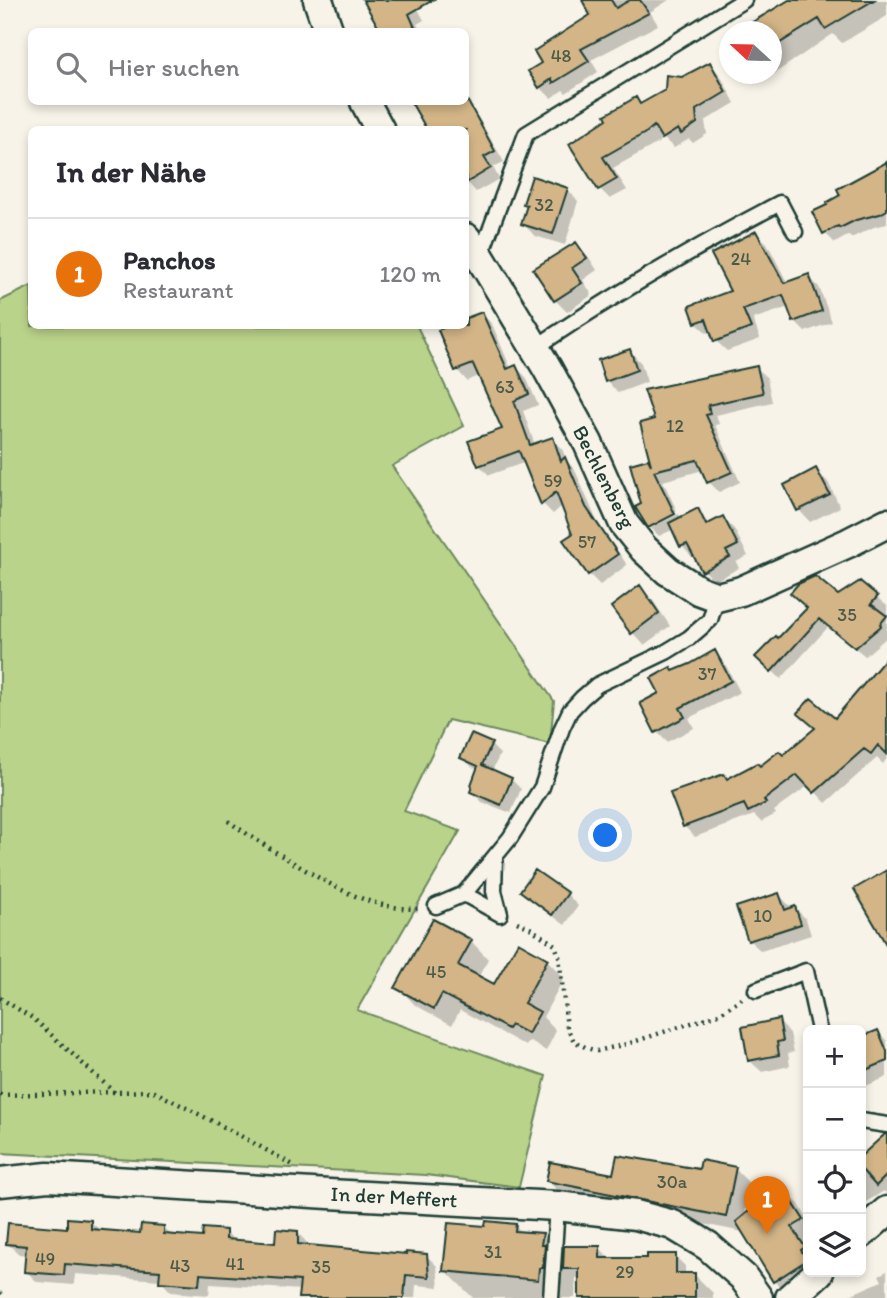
<!DOCTYPE html>
<html lang="de">
<meta charset="utf-8">
<style>
body{margin:0;font-family:Itim,sans-serif;background:#f2f2f3;color:#2b2b33}
.controls{position:absolute;right:21px;bottom:21px;display:grid;overflow:hidden;border-radius:10px;box-shadow:0 4px 10px #0003}
.controls button{width:63px;height:63px;display:grid;place-items:center;padding:0;border:0;border-bottom:2px solid #e1e1e2;background:#fff;color:#2b2b33;font:35px sans-serif}
.compass{position:absolute;left:719px;top:21px;width:63px;height:63px;border-radius:50%;background:#fff;box-shadow:0 4px 10px #0003;rotate:292deg}
.you{position:absolute;left:606px;top:836px;width:24px;height:24px;margin:-18px;border:5px solid #fff;border-radius:50%;background:#1a73e8;box-shadow:0 0 0 10px #1a73e833}
.badge{display:grid;place-items:center;width:46px;height:46px;border-radius:50%;background:#2563eb;color:#fff;font-size:23px;font-weight:700}
.pin{position:absolute;translate:-50% -58px;filter:drop-shadow(0 2px 4px #0008)}
.pin::after{content:'';position:absolute;top:37px;width:24px;height:21px;background:inherit;clip-path:polygon(0 0,100% 0,50% 100%)}
.list{margin:0;padding:0;list-style:none}
h2{display:flex;justify-content:space-between;align-items:center;height:91px;margin:0;padding:0 28px;font-size:30px}
h2 small{font-size:23px;font-weight:400;color:#7c7c81}
.list li{display:grid;grid-template-columns:46px 1fr auto;gap:21px;align-items:center;box-sizing:border-box;height:112px;padding:0 28px;border-top:2px solid #e1e1e2}
.list b{display:block;font-size:26px;white-space:nowrap}
.list p{margin:0;font-size:23px;white-space:nowrap;color:#7c7c81}
.list em{font-size:23px;font-style:normal;color:#7c7c81}
.icon{flex:none;width:38px;height:38px;fill:none;stroke:currentColor;stroke-width:2;stroke-linecap:round;stroke-linejoin:round}
.map{position:relative;flex:none;width:887px;height:1298px;overflow:hidden}
.search{position:absolute;background:#fff;box-shadow:0 4px 10px #0003;left:28px;top:28px;width:441px;height:77px;display:flex;align-items:center;gap:18px;box-sizing:border-box;padding:0 24px;border-radius:10px;color:#7c7c81;font-size:26px}
.panel{position:absolute;background:#fff;box-shadow:0 4px 10px #0003;left:28px;top:126px;width:441px;height:203px;border-radius:10px}
.map>svg:first-child{display:block}
</style>
<div class="map">
<svg width="887" height="1298" viewBox="0 0 887 1298">
<rect width="100%" height="100%" fill="#f7f3e8"/>
<filter id="ink" filterUnits="userSpaceOnUse"><feTurbulence type="fractalNoise" baseFrequency=".0143" numOctaves="2"/><feDisplacementMap in="SourceGraphic" scale="14" xChannelSelector="R" yChannelSelector="G"/><feConvolveMatrix kernelMatrix="1 2 1 2 8 2 1 2 1" color-interpolation-filters="sRGB"/></filter>
<g filter="url(#ink)">
<path fill="#bad38a" stroke="#6c885f" stroke-width="2" d="M31 286 32 326H417L464 426 392 466 554 701 550 744 448 720 404 811 460 831 357 1010 546 1076 519 1187 426 1175 0 1153V301Z"/>
<path fill="#0003" d="M372 0H413L424 20 417 24 421 32H383Z
M595 0H669L650 12 658 25 591 60 598 72 566 93 563 90 551 98 540 87 544 63 592 16Z
M792 0H887V16L842 43 833 34 775 73 772 69V32Z
M710 64 720 75 735 103 705 121 707 134 693 143 689 139 674 148 663 138 658 143 613 168 627 190 610 199 600 189 571 145 636 99 642 105Z
M408 102H461L465 109 469 107 478 117 504 162 493 167 499 179 476 192 466 181V130L419 113Z
M887 164V224L874 227 851 238 849 235 835 243 825 233 830 206Z
M567 189 578 201 565 245 535 236 523 224 528 207 525 203Z
M756 233 767 243 788 284 808 276 819 287 832 322 805 332 794 321 789 307 753 319 760 339 727 351 716 341 712 331 707 333 696 323 691 307 732 292Z
M576 244 588 256 597 270 583 280 592 295 567 312 555 300Z
M482 314 492 324 511 369 516 367 526 377 538 405 523 411 535 445 552 439 562 449 567 461 575 470 596 519 627 565 600 585 589 574 566 540 574 534 563 505 553 514 543 504 526 462 489 475 479 465 504 430 480 375 467 381 457 370 440 331 453 326H466V320Z
M630 351 641 363 647 382 618 393 607 381Z
M757 368 767 378 772 402 716 415 719 424 715 425 740 482 719 492 709 482 703 470 663 481 677 511 649 525 643 506 647 461 653 466 656 420Z
M816 470 828 482 840 507 810 522 799 510 786 486Z
M698 511 710 525 723 518 734 529 748 556 736 562 739 568 715 581 704 570 696 556 692 557 682 546 674 529 659 536 651 528 679 514 681 519Z
M860 583 887 606V637L865 656 829 626 781 679 758 657 778 640 837 597Z
M640 588 652 599 670 626 644 645 633 633 614 607Z
M714 652 724 662 740 692 689 718 694 728 667 742 657 732 674 672Z
M887 660V758L883 764 877 758 826 803 809 785 774 811 776 814 761 822 754 815 695 837 684 826 728 780 783 757 835 721Z
M491 745 500 754 492 771 511 779 521 789 511 813 482 802 472 792 479 770 472 767 462 757Z
M522 891 567 894 578 906 565 925 534 902Z
M779 895 790 906 791 909 795 908 806 919 811 935 761 951 750 941 739 909Z
M471 941 488 959 478 978 495 987 547 960 564 978 543 1017 556 1031 546 1051 529 1041 526 1046 460 1010 452 1025 415 1005 398 987Z
M778 1021 790 1033 794 1052 788 1053 790 1066 762 1072 750 1061Z
M878 1032 887 1041V1077L861 1088V1039Z
M881 1141 887 1147V1194L884 1191 861 1205V1170L863 1169 861 1167V1159Z
M735 1169 750 1184 744 1218 781 1187 799 1204 808 1220V1272L791 1298 774 1281 743 1232 563 1196 548 1181Z
M91 1222 101 1231 142 1235 163 1227 173 1237 204 1239 226 1232 235 1241 276 1245 298 1233 308 1244V1247L408 1256 426 1255 437 1266 439 1287 416 1285 415 1298H300L301 1290 210 1284 209 1295 171 1292 160 1280 75 1274 74 1285 37 1282 26 1271 27 1255 19 1254 8 1244 69 1229Z
M515 1225 522 1233 542 1235 565 1258 600 1248 609 1258 648 1260 675 1256 685 1266V1275H695L713 1293V1298H581V1278H576L575 1298H473L445 1270 487 1228Z
M887 1271V1298H843L882 1281 879 1275Z"/>
<path fill="#d3b587" stroke="#1f3d34" stroke-width="2" d="M363 0H433L409 14 417 32H381Z
M582 0H611L616 8 630 0H640L649 13 581 49 589 61 553 83 552 79 539 88 528 71 541 63 534 51 590 15Z
M789 0H874L825 29 819 19 772 48V32H736Z
M710 62 726 92 696 110 697 123 681 134 678 129 662 139 654 126 647 132 603 157 617 179 598 190 569 144 607 119 605 115 621 106 636 97 640 104 665 90 666 75 682 77Z
M466 98 495 151 484 157 491 168 466 183V130H427L411 102H466Z
M887 162V210L880 214 856 220 840 228 838 226 823 234 812 212 827 205 826 203 840 195 837 189Z
M532 176 568 188 553 234 521 224 527 205 523 204Z
M756 231 784 283 809 274 822 311 793 322 783 295 743 309 751 328 714 342 706 319 695 323 689 306 730 291 711 254Z
M576 242 587 258 572 268 582 283 554 301 533 269Z
M482 312 507 369 516 365 529 394 514 401 530 445 553 437 561 461 565 457 586 507 618 554 588 575 563 540 572 534 556 492 541 505 519 451 478 466 468 441 502 429 473 364 455 371 438 330 448 326H466V318Z
M630 349 637 370 605 382 598 360Z
M757 366 763 393 708 405 710 414 706 415 732 472 707 483 697 460 654 471 675 514 648 528 635 507 641 504 630 464 648 459 651 465 640 423 654 419 644 390Z
M816 468 830 495 797 511 784 485Z
M698 508 706 525 723 516 738 545 726 551 730 557 702 572 687 544 680 547 669 523Z
M815 576 838 595 860 581 878 596 871 604 887 616 880 624 881 626 855 648 819 619 771 672 755 657 776 636 778 638 807 608 790 593 798 584Z
M640 585 659 613 631 634 611 607Z
M715 650 731 681 680 708 685 717 655 733 640 703 659 693 651 678 671 667 673 671 690 664Z
M887 657V754L878 745 871 754 864 749 814 793 797 775 764 800 766 803 748 812 744 804 683 827 670 793 724 774 727 779 757 763 760 766 779 751 783 755 815 728 797 713 811 698 835 718Z
M471 734 492 743 482 765 512 778 501 805 470 792 472 786 471 785 478 766 460 758Z
M535 870 568 893 552 915 520 891Z
M887 870V946L854 889Z
M779 893 785 910 795 906 801 924 748 941 736 907Z
M433 919 472 940 458 965 494 984 518 942 548 959 524 1003 540 1012 528 1034 511 1025 508 1029 442 994 434 1009 395 988Z
M779 1019 783 1041 777 1042 779 1055 748 1061 742 1027Z
M878 1030 887 1051V1061L861 1072V1037Z
M885 1134H887V1175L876 1186 861 1169V1156Z
M617 1155 699 1169 701 1160 736 1167 726 1217 546 1181 550 1162 613 1174Z
M781 1184 804 1220 792 1227 805 1247 801 1250 807 1260 773 1282 736 1222Z
M67 1218 91 1220V1229L140 1233 141 1224 164 1226V1234L202 1237 203 1228 215 1229 226 1230V1239L275 1243 276 1229 298 1231V1244L406 1254V1252L427 1254 429 1277 406 1275 404 1298H298L300 1281 200 1274 199 1285 159 1282 160 1271 65 1264 64 1275 24 1272 26 1246 6 1244 8 1223 67 1228Z
M486 1221 516 1224 515 1231 543 1233 541 1245H545L543 1268H539L538 1280 443 1271 448 1223 485 1226Z
M564 1246H600V1258H647V1254H676V1273H695V1298H579V1269H563Z"/>
<g fill="none" stroke-linecap="round" stroke-linejoin="round">
<g stroke="#1f3d34" stroke-width="19">
<path id="service" d="M480 257 526 134 744 0
M535 348C614 294 696 247 780 203L795 232
M495 858 494 891 500 914
M436 906 464 894
M500 914 464 894 510 838 542 787 562 728 570 711 582 698 597 685 666 652 689 638 710 620 717 597
M756 990 806 971 819 1030
M861 1121 887 1125
M551 1298 557 1206"/>
</g>
<g stroke="#1f3d34" stroke-width="33">
<path id="minor" d="M318 0 329 32
M365 102 380 130
M466 238 480 257 547 368 588 443 624 524 644 549 668 571 698 590 717 597 741 591 848 543 887 523
M0 1182 48 1177 329 1194 557 1206 636 1215 673 1225 708 1246 743 1277 758 1298
M861 1234 887 1211
M790 1298 819 1272"/>
</g>
<path stroke="#1f3d34" stroke-width="4.5" stroke-dasharray="2 5" stroke-linecap="butt" d="M228 821C251 837 274 851 297 865 336 888 371 909 418 909
M517 922 530 928 555 945 559 956 567 1028 574 1041 587 1048 597 1051 627 1044 719 1014 742 999
M0 998 34 1019 115 1093
M0 1095 153 1091 230 1130 293 1165
M0 1293 4 1298"/>
<use href="#service" stroke="#f7f3e8" stroke-width="14"/>
<use href="#minor" stroke="#f7f3e8" stroke-width="28"/>
</g>
</g>
<g text-anchor="middle" stroke-width="7" stroke-linejoin="round" paint-order="stroke">
<g font-size="18" fill="#4c5b49">
<text x="561" y="62">48</text>
<text x="544" y="211">32</text>
<text x="741" y="265">24</text>
<text x="505" y="393">63</text>
<text x="675" y="432">12</text>
<text x="553" y="487">59</text>
<text x="587" y="548">57</text>
<text x="847" y="621">35</text>
<text x="707" y="680">37</text>
<text x="763" y="922">10</text>
<text x="436" y="978">45</text>
<text x="672" y="1188">30a</text>
<text x="493" y="1258">31</text>
<text x="45" y="1265">49</text>
<text x="235" y="1270">41</text>
<text x="180" y="1272">43</text>
<text x="321" y="1273">35</text>
<text x="625" y="1278">29</text>
</g>
<g font-size="21" fill="#1f3d34" stroke="#f7f3e8">
<text transform="translate(604 477) rotate(63)" y="7">Bechlenberg</text>
<text transform="translate(394 1197) rotate(3)" y="7">In der Meffert</text>
</g>
</g>
</svg>
<div class="controls">
<button>+</button>
<button>−</button>
<button><svg class="icon" aria-label="locate" viewBox="0 0 24 24"><circle cx="12" cy="12" r="6"/><path d="M12 2v4M12 18v4M2 12h4M18 12h4"/></svg></button>
<button><svg class="icon" aria-label="layers" viewBox="0 0 24 24"><path d="M12 4l9 5-9 5-9-5zM3 14l9 5 9-5"/></svg></button>
</div>
<svg class="compass" viewBox="-18 -18 36 36"><path d="M0-13l5 13h-10z" fill="#e53935"/><path d="M0 13l5-13h-10z" fill="#7c7c81"/></svg>
<div class="you"></div>
<div class="pin badge" style="left:767px;top:1234px;background:#e8710a">1</div>
<div class="search"><svg class="icon" aria-label="search" viewBox="0 0 24 24"><circle cx="10" cy="10" r="6"/><path d="M15 15l6 6"/></svg>Hier suchen</div>
<section class="panel">
<h2>In der Nähe<small></small></h2>
<ul class="list">
<li><span class="badge" style="background:#e8710a">1</span><div><b>Panchos</b><p>Restaurant</p></div><em>120 m</em></li>
</ul>
</section>
</div>
